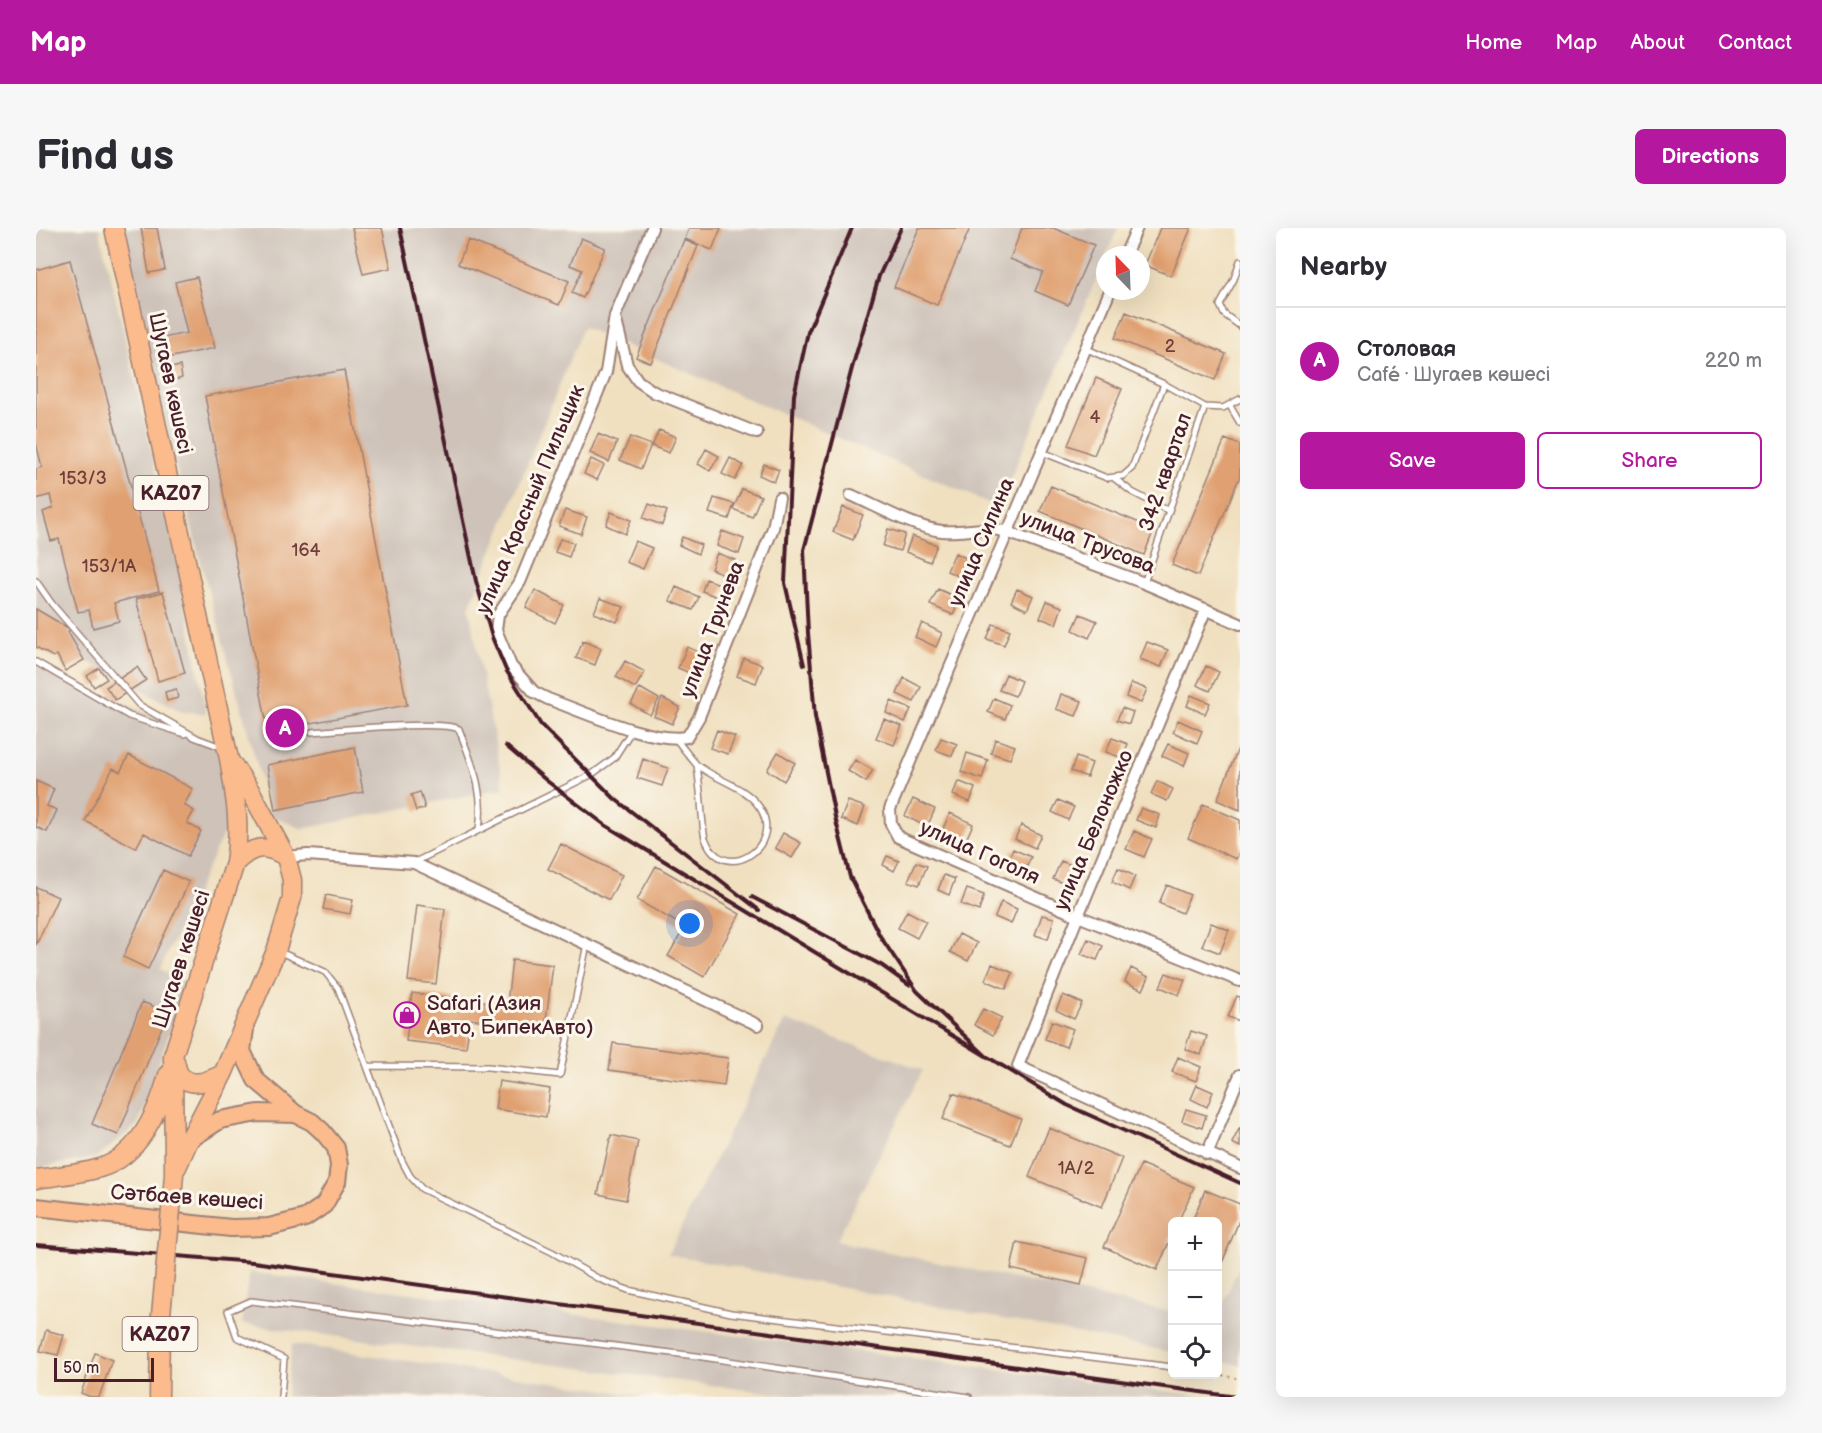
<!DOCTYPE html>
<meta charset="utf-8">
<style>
body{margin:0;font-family:"Balsamiq Sans",sans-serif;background:#f7f7f7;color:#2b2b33}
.controls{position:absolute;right:18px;bottom:18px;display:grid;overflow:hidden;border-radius:9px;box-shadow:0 6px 24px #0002}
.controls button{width:54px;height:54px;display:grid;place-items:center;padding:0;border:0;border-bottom:2px solid #e1e1e2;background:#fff;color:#2b2b33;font:30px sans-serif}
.compass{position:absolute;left:1060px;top:18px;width:54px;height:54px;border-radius:50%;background:#fff;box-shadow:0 6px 24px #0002;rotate:337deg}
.scale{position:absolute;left:18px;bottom:15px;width:100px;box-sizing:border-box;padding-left:6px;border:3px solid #4a1f2b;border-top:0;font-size:16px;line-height:21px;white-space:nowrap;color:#4a1f2b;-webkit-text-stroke:4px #fbf7ec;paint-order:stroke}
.you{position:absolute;left:654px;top:696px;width:21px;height:21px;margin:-15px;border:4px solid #fff;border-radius:50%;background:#1a73e8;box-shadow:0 0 0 9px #1a73e833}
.badge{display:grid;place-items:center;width:39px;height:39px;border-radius:50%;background:#b5179e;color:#fff;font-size:20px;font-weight:700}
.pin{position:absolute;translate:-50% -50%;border:3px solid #fff;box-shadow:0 2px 6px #0006}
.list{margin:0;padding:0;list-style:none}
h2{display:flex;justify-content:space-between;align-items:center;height:78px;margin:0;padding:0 24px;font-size:26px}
h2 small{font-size:20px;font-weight:400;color:#7c7c81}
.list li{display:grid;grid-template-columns:39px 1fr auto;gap:18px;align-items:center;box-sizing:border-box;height:108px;padding:0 24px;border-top:2px solid #e1e1e2}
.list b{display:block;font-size:22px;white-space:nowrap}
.list p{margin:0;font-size:20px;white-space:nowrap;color:#7c7c81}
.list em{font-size:20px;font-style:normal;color:#7c7c81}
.actions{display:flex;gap:12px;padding:18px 24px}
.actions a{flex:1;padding:14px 0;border:2px solid #b5179e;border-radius:9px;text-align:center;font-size:21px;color:#b5179e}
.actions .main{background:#b5179e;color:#fff}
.icon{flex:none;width:33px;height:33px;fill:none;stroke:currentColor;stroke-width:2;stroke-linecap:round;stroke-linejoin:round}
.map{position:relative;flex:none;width:1204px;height:1169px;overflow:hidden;border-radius:9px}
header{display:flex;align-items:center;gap:36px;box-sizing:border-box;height:84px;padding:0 30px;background:#b5179e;color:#fff}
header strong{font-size:28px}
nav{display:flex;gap:33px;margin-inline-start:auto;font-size:21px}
.intro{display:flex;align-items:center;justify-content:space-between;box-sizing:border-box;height:144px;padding:0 36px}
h1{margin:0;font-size:42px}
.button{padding:15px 27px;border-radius:9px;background:#b5179e;color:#fff;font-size:21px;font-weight:700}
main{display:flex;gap:36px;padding:0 36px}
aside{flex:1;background:#fff;border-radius:9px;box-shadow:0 6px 24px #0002}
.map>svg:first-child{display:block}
</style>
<header>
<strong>Map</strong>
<nav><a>Home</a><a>Map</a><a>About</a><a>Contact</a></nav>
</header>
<div class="intro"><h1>Find us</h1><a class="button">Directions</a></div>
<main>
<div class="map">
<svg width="1204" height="1169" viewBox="0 0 1204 1169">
<rect width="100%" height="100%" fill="#fbf7ec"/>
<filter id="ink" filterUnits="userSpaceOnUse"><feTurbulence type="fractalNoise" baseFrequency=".0167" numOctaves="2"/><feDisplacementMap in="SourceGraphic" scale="12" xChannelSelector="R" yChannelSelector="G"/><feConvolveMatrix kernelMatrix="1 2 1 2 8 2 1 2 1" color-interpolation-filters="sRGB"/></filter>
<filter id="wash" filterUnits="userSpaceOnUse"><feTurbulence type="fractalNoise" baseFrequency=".008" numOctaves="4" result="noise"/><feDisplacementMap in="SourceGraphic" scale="24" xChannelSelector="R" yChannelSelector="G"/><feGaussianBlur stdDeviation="1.35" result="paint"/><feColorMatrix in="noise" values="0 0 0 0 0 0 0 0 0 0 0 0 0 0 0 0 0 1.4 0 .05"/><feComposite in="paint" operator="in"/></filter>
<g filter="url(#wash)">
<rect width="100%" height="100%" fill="#f0e0c0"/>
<path fill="#cec2b9" d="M0 0H63L144 346 170 485 147 484 0 406Z
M79 0H1082L962 279 547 99 433 380 468 560 266 601 235 587 165 335Z
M0 436 181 516 191 598 124 741 150 755 102 896 60 930 0 940Z
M749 792 887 842 800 1013 1136 1084V1124L632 1026Z
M1204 1037V1137L1182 1133V1086Z
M213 1044 1174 1169H766L206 1096Z
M256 1116 617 1169H250Z"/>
<g id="blocks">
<path fill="#e0a071" d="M105 0H121L129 42 113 45Z
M316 0H346L355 40 327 46Z
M653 0H685L676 22 649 11Z
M883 0H934L901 77 858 59Z
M986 0H1017L1058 17 1032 77 999 63 1007 44 974 31Z
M1124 0H1155L1135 48 1109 37Z
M545 10 569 20 547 70 536 65 546 42 534 37Z
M432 12 533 53 523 77 422 36Z
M648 12 662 18 615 135 600 129Z
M34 32 123 363 78 375 83 393 57 400 53 382 42 384 23 311 15 313 7 284 17 280 14 267 0 271V241L6 239 0 215V42Z
M161 49 179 120 126 131 122 111 151 105 139 54Z
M1090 84 1190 126 1179 152 1079 110Z
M144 138 146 150 132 154 130 141Z
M308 142 371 477 232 503 169 168Z
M1060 150 1086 161 1058 227 1032 217Z
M623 202 640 209 633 225 616 218Z
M562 206 581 214 573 234 554 225Z
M594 209 615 217 605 241 584 232Z
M1189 211 1204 217V248L1162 348 1136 337Z
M670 221 683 228 674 243 662 236Z
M694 230 707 237 699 252 686 246Z
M555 231 568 237 561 252 548 246Z
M728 236 743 242 738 254 723 247Z
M1015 258 1118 301 1108 327 1004 283Z
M706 261 725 268 716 289 697 281Z
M678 270 698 276 693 291 673 285Z
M613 276 631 283 626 297 607 290Z
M807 279 827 287 817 312 797 304Z
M529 282 551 289 545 306 523 298Z
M575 284 595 292 589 306 570 297Z
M852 301 869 306 864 323 847 318Z
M686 303 708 311 703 326 681 318Z
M876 308 901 317 894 334 870 324Z
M646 309 665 317 662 326 643 317Z
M524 311 538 315 533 329 519 324Z
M599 313 616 320 607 341 590 334Z
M681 325 699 332 693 348 675 341Z
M919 325 937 333 929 351 911 343Z
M670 351 689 358 684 370 666 363Z
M640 359 663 369 657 382 634 373Z
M902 361 924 371 917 387 894 377Z
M981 361 997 368 991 382 975 374Z
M499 362 528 377 519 395 490 380Z
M127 364 149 445 122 453 100 371Z
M564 370 588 379 581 394 558 385Z
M1011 373 1026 379 1020 396 1004 390Z
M0 381 34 401 32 404 48 432 29 443 21 427 17 429 0 419Z
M1044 386 1061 393 1053 410 1037 402Z
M886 395 906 405 900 419 879 409Z
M957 396 974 402 968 417 951 411Z
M547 413 565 420 559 437 540 430Z
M1111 414 1132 422 1125 439 1104 431Z
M651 419 665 425 656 446 642 440Z
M708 430 727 437 720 455 701 448Z
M589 433 609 444 599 460 580 449Z
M1170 438 1183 444 1174 463 1161 457Z
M101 439 110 452 79 472 70 459Z
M63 440 71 451 58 459 51 448Z
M970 446 985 453 979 468 963 462Z
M868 450 885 459 878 474 861 466Z
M1095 455 1111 461 1105 475 1090 469Z
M604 460 623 471 614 487 595 476Z
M140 461 142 470 131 473 129 464Z
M1025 466 1046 473 1040 488 1020 481Z
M1155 467 1174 475 1169 486 1151 478Z
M626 470 644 479 636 496 618 488Z
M958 470 974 477 969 491 952 484Z
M855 473 875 481 869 494 850 485Z
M1086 480 1097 484 1093 496 1081 492Z
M848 491 866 498 858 517 840 510Z
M1142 492 1166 503 1161 515 1137 504Z
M681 502 699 509 692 526 674 520Z
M905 510 921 516 916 528 900 522Z
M1076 510 1092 516 1086 530 1070 524Z
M959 511 979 518 974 531 955 525Z
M1132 516 1153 525 1148 538 1126 528Z
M1204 516V582L1181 572Z
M319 519 327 564 239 582 231 537Z
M742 524 759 535 748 553 731 542Z
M931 525 952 532 946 551 925 544Z
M93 527 157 561 148 577 158 583 151 595 165 603 152 628 108 605 100 620 49 593 77 540 84 544Z
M1040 529 1056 535 1051 549 1035 543Z
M607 531 632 540 626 558 601 550Z
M819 532 837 542 830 554 812 543Z
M0 553 18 561 11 578 21 582 11 604 0 599Z
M922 553 939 560 934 574 917 567Z
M1121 553 1137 561 1131 573 1115 566Z
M384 564 389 580 380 583 375 567Z
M877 571 899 581 891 599 869 588Z
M1022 572 1038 579 1032 592 1016 584Z
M812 573 829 579 822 598 805 591Z
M1167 576 1204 592V622L1200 631 1152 610Z
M1105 580 1124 587 1120 600 1100 592Z
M914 585 937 596 929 614 906 603Z
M985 597 1005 607 999 620 979 611Z
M1098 603 1116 611 1108 629 1090 621Z
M747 605 765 615 756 630 739 620Z
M525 616 586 647 573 672 512 641Z
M977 621 995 629 988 645 970 637Z
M851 628 863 633 858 643 847 637Z
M1025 633 1042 640 1035 658 1017 651Z
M880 634 891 638 883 657 872 653Z
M620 638 704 686 668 749 632 728 649 699 601 672Z
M1082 640 1099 648 1093 662 1076 654Z
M127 642 153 654 112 741 87 729Z
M908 647 919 651 913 667 902 662Z
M1131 657 1154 667 1146 685 1123 675Z
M0 659 22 669 0 717Z
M931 661 948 667 943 683 925 676Z
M290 667 317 672 314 686 287 681Z
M965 674 981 681 975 696 959 689Z
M381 677 409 681 400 756 372 753Z
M871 683 890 693 881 710 862 700Z
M1006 687 1018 690 1012 711 999 707Z
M1175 695 1193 702 1184 725 1166 718Z
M923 706 941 715 932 733 914 724Z
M1052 711 1067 718 1061 732 1045 726Z
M476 732 517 737 509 800 434 791 430 820 370 813 376 765 471 776Z
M956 736 977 745 970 761 949 752Z
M1095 740 1113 749 1107 762 1089 754Z
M1130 745 1149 752 1143 767 1124 759Z
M1027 767 1046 775 1038 791 1020 782Z
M1201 768 1204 769V793L1192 789Z
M106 774 132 784 82 907 56 896Z
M947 781 966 790 957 807 938 797Z
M1016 793 1037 801 1030 819 1009 811Z
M1155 803 1171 808 1165 827 1149 821Z
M577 815 692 830 688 858 573 842Z
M1142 829 1165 839 1160 853 1136 844Z
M463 853 514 861 510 889 459 881Z
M1161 857 1177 864 1171 879 1155 871Z
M917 865 985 891 974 917 907 891Z
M1150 881 1170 887 1166 900 1146 893Z
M1204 899V919L1196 915Z
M1013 900 1086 930 1066 979 993 949Z
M575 907 602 913 590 972 562 966Z
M1105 936 1158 959 1142 994H1136V1007L1121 1042 1068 1019Z
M1169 962 1204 976V990L1182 1045V994H1156Z
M981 1014 1052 1030 1045 1057 975 1041Z
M10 1102 28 1107 22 1127 4 1123Z
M59 1125 76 1132 63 1169H55L45 1165Z"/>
</g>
</g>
<g filter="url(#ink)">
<use href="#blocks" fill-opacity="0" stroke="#9d8076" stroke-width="1.5"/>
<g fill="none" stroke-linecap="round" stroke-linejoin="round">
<g stroke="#9d8076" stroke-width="8">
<path id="service" d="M1204 33 1198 51 1184 77 1188 86 1204 98
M1049 120 1128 156 1169 179 1187 180 1204 171
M1194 178 1204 195
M1006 224 1071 250 1087 248 1096 240 1128 156
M1078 250 1096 264 1133 283
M0 353 16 376 103 477 161 510
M1108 355 1169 179
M0 434 93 488 149 506
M276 504C303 502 403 492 423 501 436 536 449 563 443 601
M158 509 185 519
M640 511C646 519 653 528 660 536 680 553 709 557 724 580 749 620 686 658 669 610 667 603 667 594 666 587 665 570 663 553 661 537
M379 634 555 547 578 530 596 502
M244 724 289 744 302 760 366 933 374 948 386 961 516 1024 563 1051 592 1062 695 1085 1136 1139
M331 838 452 839 524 847 551 716
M245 1169 248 1131 201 1109 192 1083 215 1073 660 1128 933 1169"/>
</g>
<g stroke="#9d8076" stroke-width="14">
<path id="minor" d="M616 0 579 88 570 144 484 354 462 387 460 402 475 438 498 464 512 471C548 484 615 515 651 509L663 489 737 300 743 270
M1089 27 1101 0
M1074 63 854 581 855 596 862 609 1042 688 1204 753
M580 93 591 137 602 153 618 164 721 205
M815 267C840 278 879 300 906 303 928 305 949 297 971 304L1108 355 1204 396
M1170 381 1042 688 982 838 1204 940
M250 629 272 627 378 635 722 797
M1171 926 1204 847"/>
</g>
<g stroke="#9d8076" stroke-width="20">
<path id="primary" d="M153 912 184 892 222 885 260 886
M0 979 195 1000 233 999 269 990 288 977 301 954 303 937 300 920 287 904 276 894 260 886 220 852 206 823 209 801"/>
</g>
<g stroke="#9d8076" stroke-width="21">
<path id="trunk" d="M78 0 193 531C199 568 205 596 199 635L137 828 138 946 136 971
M199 635C217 617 230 616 250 629
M139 833C140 836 141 843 143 846 155 862 174 852 187 846
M141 939 153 912 187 846 240 723 256 670V652L250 629 215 564 197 537
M0 951C21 948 44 946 64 940 104 928 122 883 132 847
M123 1169 124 1098 129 1044"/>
</g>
<path stroke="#9d8076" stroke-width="2" stroke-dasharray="1.5 4.5" stroke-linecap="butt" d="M1181 1146 1204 1151"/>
<use href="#service" stroke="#fff" stroke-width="5"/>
<use href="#minor" stroke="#fff" stroke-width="10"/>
<use href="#primary" stroke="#fbbb8c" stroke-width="16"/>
<use href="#trunk" stroke="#fbbb8c" stroke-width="18"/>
<path stroke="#4a1f2b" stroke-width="4" d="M364 0 440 353 456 409 470 442 505 497 579 571 723 682
M865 0 843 48 816 140 768 322 772 405 779 489 799 589 814 649 844 708 881 763 949 827
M768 437 749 355 758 167 772 104 816 0
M470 518 511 553 569 597 1031 877 1204 955
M716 669 845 737 873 757
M0 1017 217 1034 1201 1169"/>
<g stroke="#9d8076" stroke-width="21" stroke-linecap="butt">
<path id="trunk-bridge" d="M129 1044 136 971"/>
</g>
<use href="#trunk-bridge" stroke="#fbbb8c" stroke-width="18"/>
</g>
</g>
<defs>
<g id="shop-ring" transform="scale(1.35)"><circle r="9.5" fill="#fbf7ec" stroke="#b5179e" stroke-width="1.5"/><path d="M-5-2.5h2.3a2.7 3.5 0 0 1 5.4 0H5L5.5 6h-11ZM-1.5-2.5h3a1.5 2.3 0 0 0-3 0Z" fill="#b5179e"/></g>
</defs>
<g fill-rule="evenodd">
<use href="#shop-ring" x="371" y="787"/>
</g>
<g text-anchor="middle" stroke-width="6" stroke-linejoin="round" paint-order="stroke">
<g font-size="18" fill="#703f3c">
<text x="1134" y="124">2</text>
<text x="1059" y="195">4</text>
<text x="47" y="256">153/3</text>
<text x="270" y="328">164</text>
<text x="73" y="344">153/1A</text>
<text x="1040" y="946">1А/2</text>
</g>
<g fill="#fbf7ec" stroke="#7f6065" stroke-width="1.5">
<rect x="97.5" y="248" width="75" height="34" rx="4.5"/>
<rect x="86.5" y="1089" width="75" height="34" rx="4.5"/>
</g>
<g font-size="20" font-weight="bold" fill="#4a1f2b">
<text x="135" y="272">KAZ07</text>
<text x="124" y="1113">KAZ07</text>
</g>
<g font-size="21" fill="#4a1f2b" stroke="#fbf7ec">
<text transform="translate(135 155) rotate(78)" y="7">Шугаев көшесі</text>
<text transform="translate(1129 244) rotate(-71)" y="7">342 квартал</text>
<text transform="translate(494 271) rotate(-67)" y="7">улица Красный Пильщик</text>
<text transform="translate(945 314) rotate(-67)" y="7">улица Силина</text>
<text transform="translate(1052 314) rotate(21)" y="7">улица Трусова</text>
<text transform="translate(676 401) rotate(-69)" y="7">улица Трунева</text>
<text transform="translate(1057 602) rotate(-67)" y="7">улица Белоножко</text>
<text transform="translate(944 624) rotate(24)" y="7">улица Гоголя</text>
<text transform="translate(145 731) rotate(-72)" y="7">Шугаев көшесі</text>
<text transform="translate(151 969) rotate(4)" y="7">Сәтбаев көшесі</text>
</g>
<g font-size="21" fill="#4a1f2b" stroke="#fbf7ec" text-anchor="start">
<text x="391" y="782">Safari (Азия<tspan x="391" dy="24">Авто, БипекАвто)</tspan></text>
</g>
</g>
</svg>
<div class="controls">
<button>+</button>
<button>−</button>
<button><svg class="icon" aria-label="locate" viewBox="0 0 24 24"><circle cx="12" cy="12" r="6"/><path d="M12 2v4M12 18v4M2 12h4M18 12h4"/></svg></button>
</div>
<svg class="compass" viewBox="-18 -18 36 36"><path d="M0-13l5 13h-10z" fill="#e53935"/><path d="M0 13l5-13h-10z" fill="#7c7c81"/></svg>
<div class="scale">50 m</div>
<div class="you"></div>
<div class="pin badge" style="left:249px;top:500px">A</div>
</div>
<aside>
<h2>Nearby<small></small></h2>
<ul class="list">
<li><span class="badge">A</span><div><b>Столовая</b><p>Café · Шугаев көшесі</p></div><em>220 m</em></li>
</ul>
<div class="actions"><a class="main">Save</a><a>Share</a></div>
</aside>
</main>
